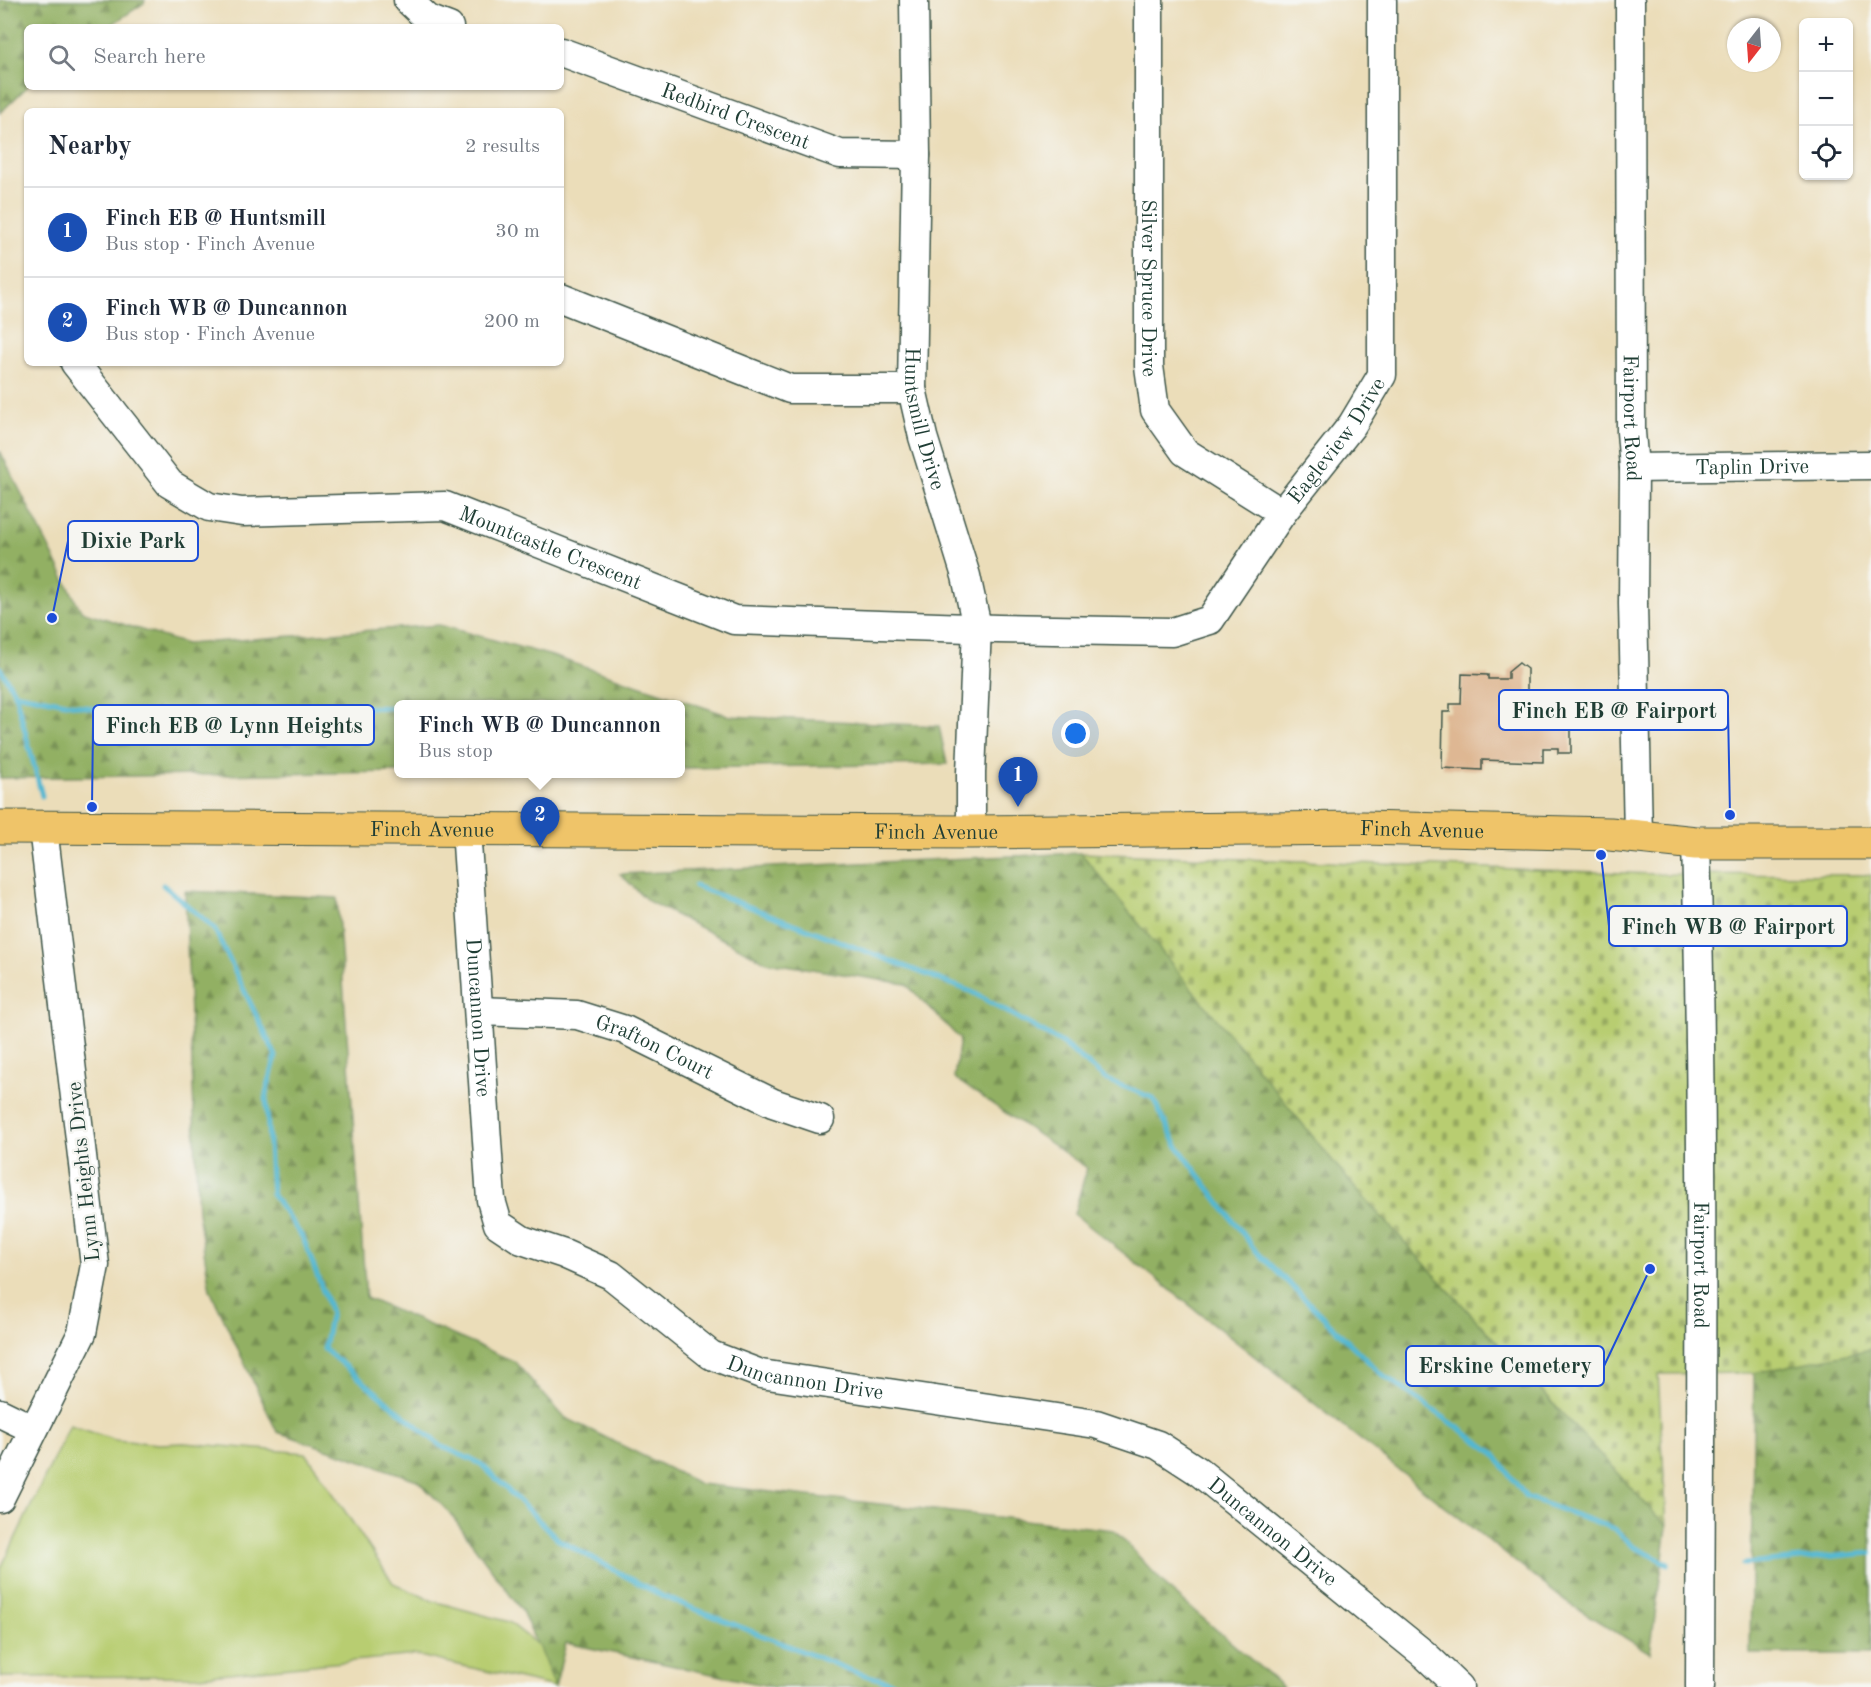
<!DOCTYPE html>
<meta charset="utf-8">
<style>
body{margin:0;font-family:"Old Standard TT",serif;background:#f6f6f7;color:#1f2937}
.controls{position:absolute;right:18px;top:18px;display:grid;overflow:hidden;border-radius:9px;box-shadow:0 2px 4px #0004}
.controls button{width:54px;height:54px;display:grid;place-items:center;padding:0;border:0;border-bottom:2px solid #e0e1e3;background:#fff;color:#1f2937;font:30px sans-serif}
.compass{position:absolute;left:1727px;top:18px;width:54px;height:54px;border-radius:50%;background:#fff;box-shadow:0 2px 4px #0004;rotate:197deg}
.you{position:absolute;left:1076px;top:734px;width:21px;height:21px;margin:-15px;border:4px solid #fff;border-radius:50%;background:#1a73e8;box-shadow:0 0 0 9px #1a73e833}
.badge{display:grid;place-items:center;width:39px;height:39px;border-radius:50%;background:#ea580c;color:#fff;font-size:20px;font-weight:700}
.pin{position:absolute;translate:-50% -50px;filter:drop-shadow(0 2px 3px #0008)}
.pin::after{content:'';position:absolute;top:32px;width:21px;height:18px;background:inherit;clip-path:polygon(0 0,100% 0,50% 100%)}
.popup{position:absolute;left:394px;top:700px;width:291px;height:78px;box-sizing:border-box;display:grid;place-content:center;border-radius:9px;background:#fff;filter:drop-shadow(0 2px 4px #0005);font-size:20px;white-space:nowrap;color:#747a83}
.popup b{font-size:22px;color:#1f2937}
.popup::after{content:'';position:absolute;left:50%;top:100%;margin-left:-12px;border:12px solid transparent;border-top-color:#fff}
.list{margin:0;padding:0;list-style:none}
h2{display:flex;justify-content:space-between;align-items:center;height:78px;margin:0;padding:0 24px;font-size:26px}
h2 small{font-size:20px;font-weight:400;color:#747a83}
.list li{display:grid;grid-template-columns:39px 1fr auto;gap:18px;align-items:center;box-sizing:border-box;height:90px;padding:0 24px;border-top:2px solid #e0e1e3}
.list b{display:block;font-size:22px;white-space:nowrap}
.list p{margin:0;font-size:20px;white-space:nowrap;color:#747a83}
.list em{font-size:20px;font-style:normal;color:#747a83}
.icon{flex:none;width:33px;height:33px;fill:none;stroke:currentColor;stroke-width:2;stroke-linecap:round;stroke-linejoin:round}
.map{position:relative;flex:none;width:1871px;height:1687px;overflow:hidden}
.search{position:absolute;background:#fff;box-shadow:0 2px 4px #0004;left:24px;top:24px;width:540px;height:66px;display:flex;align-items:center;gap:15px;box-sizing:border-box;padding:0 21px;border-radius:9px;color:#747a83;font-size:22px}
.panel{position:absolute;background:#fff;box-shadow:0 2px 4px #0004;left:24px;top:108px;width:540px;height:258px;border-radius:9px}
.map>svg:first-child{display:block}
</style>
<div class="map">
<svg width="1871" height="1687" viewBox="0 0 1871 1687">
<defs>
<pattern id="forest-firs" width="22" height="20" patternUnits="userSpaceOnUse" patternTransform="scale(1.5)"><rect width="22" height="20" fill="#92b063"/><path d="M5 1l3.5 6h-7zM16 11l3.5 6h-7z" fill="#779052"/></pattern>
<pattern id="cemetery-stones" width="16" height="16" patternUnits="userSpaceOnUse" patternTransform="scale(1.5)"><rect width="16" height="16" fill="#b8cd71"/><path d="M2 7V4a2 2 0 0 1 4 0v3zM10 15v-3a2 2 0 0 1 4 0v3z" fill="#95a85e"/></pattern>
</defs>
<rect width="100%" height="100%" fill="#f6f6f2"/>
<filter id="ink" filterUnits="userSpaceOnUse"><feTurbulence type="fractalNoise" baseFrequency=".0167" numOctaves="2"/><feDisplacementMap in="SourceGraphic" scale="12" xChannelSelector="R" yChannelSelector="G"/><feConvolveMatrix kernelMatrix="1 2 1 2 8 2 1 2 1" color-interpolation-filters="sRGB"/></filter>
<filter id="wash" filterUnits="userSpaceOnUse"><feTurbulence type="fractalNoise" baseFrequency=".008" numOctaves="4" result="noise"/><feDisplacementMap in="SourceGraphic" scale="24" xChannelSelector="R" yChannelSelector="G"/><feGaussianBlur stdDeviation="1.35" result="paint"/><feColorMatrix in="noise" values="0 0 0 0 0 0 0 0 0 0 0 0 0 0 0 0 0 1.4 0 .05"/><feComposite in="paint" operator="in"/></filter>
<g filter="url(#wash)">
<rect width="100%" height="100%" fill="#ebddb9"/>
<path fill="url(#forest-firs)" stroke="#58764c" stroke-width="1.5" d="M0 0H145L144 3 108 27H27V87L0 113Z
M0 451 81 611 186 644 439 625 552 656 730 716 939 726 947 764 681 768V704H399V772L0 778Z
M1081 853 1355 1188 1667 1527 1650 1653 1565 1601 1074 1214 1087 1168 954 1078 960 1039 906 984 767 962 648 901 620 874Z
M185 891 337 898 366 1298 514 1361 564 1417 700 1484 1114 1530 1170 1590 1283 1687H773L566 1643 555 1687 522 1611 449 1512 417 1480 277 1432 210 1290 198 1212Z
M1871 1349V1654H1750L1754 1373Z"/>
<path fill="url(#cemetery-stones)" stroke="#6c8552" stroke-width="1.5" d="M1081 853 1653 874 1871 875V1349L1754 1373 1658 1374 1667 1527 1355 1188Z"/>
<path fill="#b8cd71" stroke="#6c8552" stroke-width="1.5" d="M70 1425 115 1440 159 1444 184 1443 306 1453 393 1583 433 1601 509 1622 539 1646 555 1687 415 1655 199 1676 0 1677V1570Z"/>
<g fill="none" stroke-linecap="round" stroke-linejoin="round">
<path stroke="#53b7d1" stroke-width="5" d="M0 668 15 693 42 796
M15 693 101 710 272 722 358 707 399 708
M163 885 214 928 276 1056 266 1094 272 1194 303 1238 331 1312 324 1349 441 1446 481 1464 559 1540 662 1596 855 1672 907 1687
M695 886 972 992 1062 1043 1107 1080 1153 1098 1176 1144 1255 1250 1379 1372 1493 1452 1526 1497 1615 1529 1633 1546 1668 1564
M1744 1564 1871 1553"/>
</g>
<g id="blocks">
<path fill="#deb793" d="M1519 663 1527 669V694L1569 695 1568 728H1571V753H1558V748H1543V762L1482 760V770L1442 768 1443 712H1450V704H1461L1462 674 1488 675V679H1508V672Z"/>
</g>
</g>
<g filter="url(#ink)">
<use href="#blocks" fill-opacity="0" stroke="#3e5548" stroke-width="1.5"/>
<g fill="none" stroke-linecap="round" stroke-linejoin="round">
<g stroke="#3e5548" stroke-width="31">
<g id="minor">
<path d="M408 0 428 19 449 27"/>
<path id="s1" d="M914 0 916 155 912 389 923 437 966 576 977 627 971 773V832"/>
<path id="s2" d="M1149 0V366L1155 410 1185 452 1282 513"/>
<path id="s3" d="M1630 0 1631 432 1634 468 1633 604 1638 836"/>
<path id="s4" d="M561 52 840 154 916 155"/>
<path d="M561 298 790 389H912"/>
<path id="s5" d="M75 363 170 484 209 507 242 512 445 506 734 620 998 629 1172 632 1210 620 1282 513 1352 425 1382 375V0"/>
<path id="s6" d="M1634 468 1871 465"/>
<path id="s7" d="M466 829 491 1200 498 1224 522 1240 564 1254 611 1275 711 1355 761 1374 1096 1424 1158 1445 1198 1471 1425 1655 1459 1687"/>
<path id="s8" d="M1696 843C1704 1124 1701 1406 1700 1687"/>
<path id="s9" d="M479 1011 577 1015 625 1030 773 1103 820 1119"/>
<path d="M0 1413 33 1429"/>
<path d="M0 1498 82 1333 95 1265 43 828"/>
</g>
</g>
<g stroke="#3e5548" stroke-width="35">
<g id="major">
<path id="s10" d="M0 827 971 832 1363 828 1610 834 1696 843H1871"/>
</g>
</g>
<use href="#minor" stroke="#fff" stroke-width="28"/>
<use href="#major" stroke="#efc469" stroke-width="33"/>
</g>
</g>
<g text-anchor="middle" stroke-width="5" stroke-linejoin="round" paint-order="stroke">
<g font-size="21" fill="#1f3d34" stroke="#f6f6f2">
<text dy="7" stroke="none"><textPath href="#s4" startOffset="186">Redbird Crescent</textPath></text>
<text dy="7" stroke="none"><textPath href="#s2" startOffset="288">Silver Spruce Drive</textPath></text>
<text dy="7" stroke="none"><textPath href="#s1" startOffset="420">Huntsmill Drive</textPath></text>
<text dy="7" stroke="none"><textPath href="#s3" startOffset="418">Fairport Road</textPath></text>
<text dy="7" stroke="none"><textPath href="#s5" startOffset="1444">Eagleview Drive</textPath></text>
<text dy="7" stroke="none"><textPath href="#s6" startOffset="118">Taplin Drive</textPath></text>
<text dy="7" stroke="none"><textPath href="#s5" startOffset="549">Mountcastle Crescent</textPath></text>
<text dy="7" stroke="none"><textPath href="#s10" startOffset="432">Finch Avenue</textPath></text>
<text dy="7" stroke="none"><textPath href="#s10" startOffset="1422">Finch Avenue</textPath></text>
<text dy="7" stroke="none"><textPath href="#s10" startOffset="936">Finch Avenue</textPath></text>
<text dy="7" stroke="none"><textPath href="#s7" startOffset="189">Duncannon Drive</textPath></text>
<text dy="7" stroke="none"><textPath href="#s9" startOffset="182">Grafton Court</textPath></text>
<text transform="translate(83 1172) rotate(-96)" y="7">Lynn Heights Drive</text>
<text dy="7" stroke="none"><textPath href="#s8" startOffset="422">Fairport Road</textPath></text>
<text dy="7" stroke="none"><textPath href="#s7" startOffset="747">Duncannon Drive</textPath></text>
<text dy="7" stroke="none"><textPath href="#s7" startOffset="1251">Duncannon Drive</textPath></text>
</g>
</g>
<path fill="none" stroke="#1d4ed8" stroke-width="2" d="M52 618L68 541M1730 815L1728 710M92 807L93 725M1601 855L1609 926M1650 1269L1604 1366"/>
<g fill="#1d4ed8" stroke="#f6f6f2" stroke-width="2">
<circle cx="52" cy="618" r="6"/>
<circle cx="1730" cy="815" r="6"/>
<circle cx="92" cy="807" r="6"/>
<circle cx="1601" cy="855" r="6"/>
<circle cx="1650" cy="1269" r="6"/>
</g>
<g fill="#f6f6f2" stroke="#1d4ed8" stroke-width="2">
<rect x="68" y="521" width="130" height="40" rx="6"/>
<rect x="1499" y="690" width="229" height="40" rx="6"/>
<rect x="93" y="705" width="281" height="40" rx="6"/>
<rect x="1609" y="906" width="238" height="40" rx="6"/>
<rect x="1406" y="1346" width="198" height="40" rx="6"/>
</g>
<g font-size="22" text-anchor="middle" font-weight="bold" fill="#1f3d34">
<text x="133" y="548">Dixie Park</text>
<text x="1614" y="718">Finch EB @ Fairport</text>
<text x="234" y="733">Finch EB @ Lynn Heights</text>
<text x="1728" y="934">Finch WB @ Fairport</text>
<text x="1505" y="1373">Erskine Cemetery</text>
</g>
</svg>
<div class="controls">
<button>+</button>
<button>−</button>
<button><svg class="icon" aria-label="locate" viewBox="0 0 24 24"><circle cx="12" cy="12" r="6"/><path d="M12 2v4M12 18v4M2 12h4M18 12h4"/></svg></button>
</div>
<svg class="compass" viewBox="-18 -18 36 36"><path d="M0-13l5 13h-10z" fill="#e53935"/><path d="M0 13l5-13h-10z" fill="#747a83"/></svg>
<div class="you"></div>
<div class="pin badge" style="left:1018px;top:807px;background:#1a4fb4">1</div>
<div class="pin badge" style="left:540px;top:847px;background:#1a4fb4">2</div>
<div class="popup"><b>Finch WB @ Duncannon</b>Bus stop</div>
<div class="search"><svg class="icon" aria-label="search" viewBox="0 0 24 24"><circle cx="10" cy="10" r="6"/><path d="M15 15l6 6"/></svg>Search here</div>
<section class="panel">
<h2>Nearby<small>2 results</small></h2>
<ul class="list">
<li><span class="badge" style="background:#1a4fb4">1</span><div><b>Finch EB @ Huntsmill</b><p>Bus stop · Finch Avenue</p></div><em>30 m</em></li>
<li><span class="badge" style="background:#1a4fb4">2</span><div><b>Finch WB @ Duncannon</b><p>Bus stop · Finch Avenue</p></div><em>200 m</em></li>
</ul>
</section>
</div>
